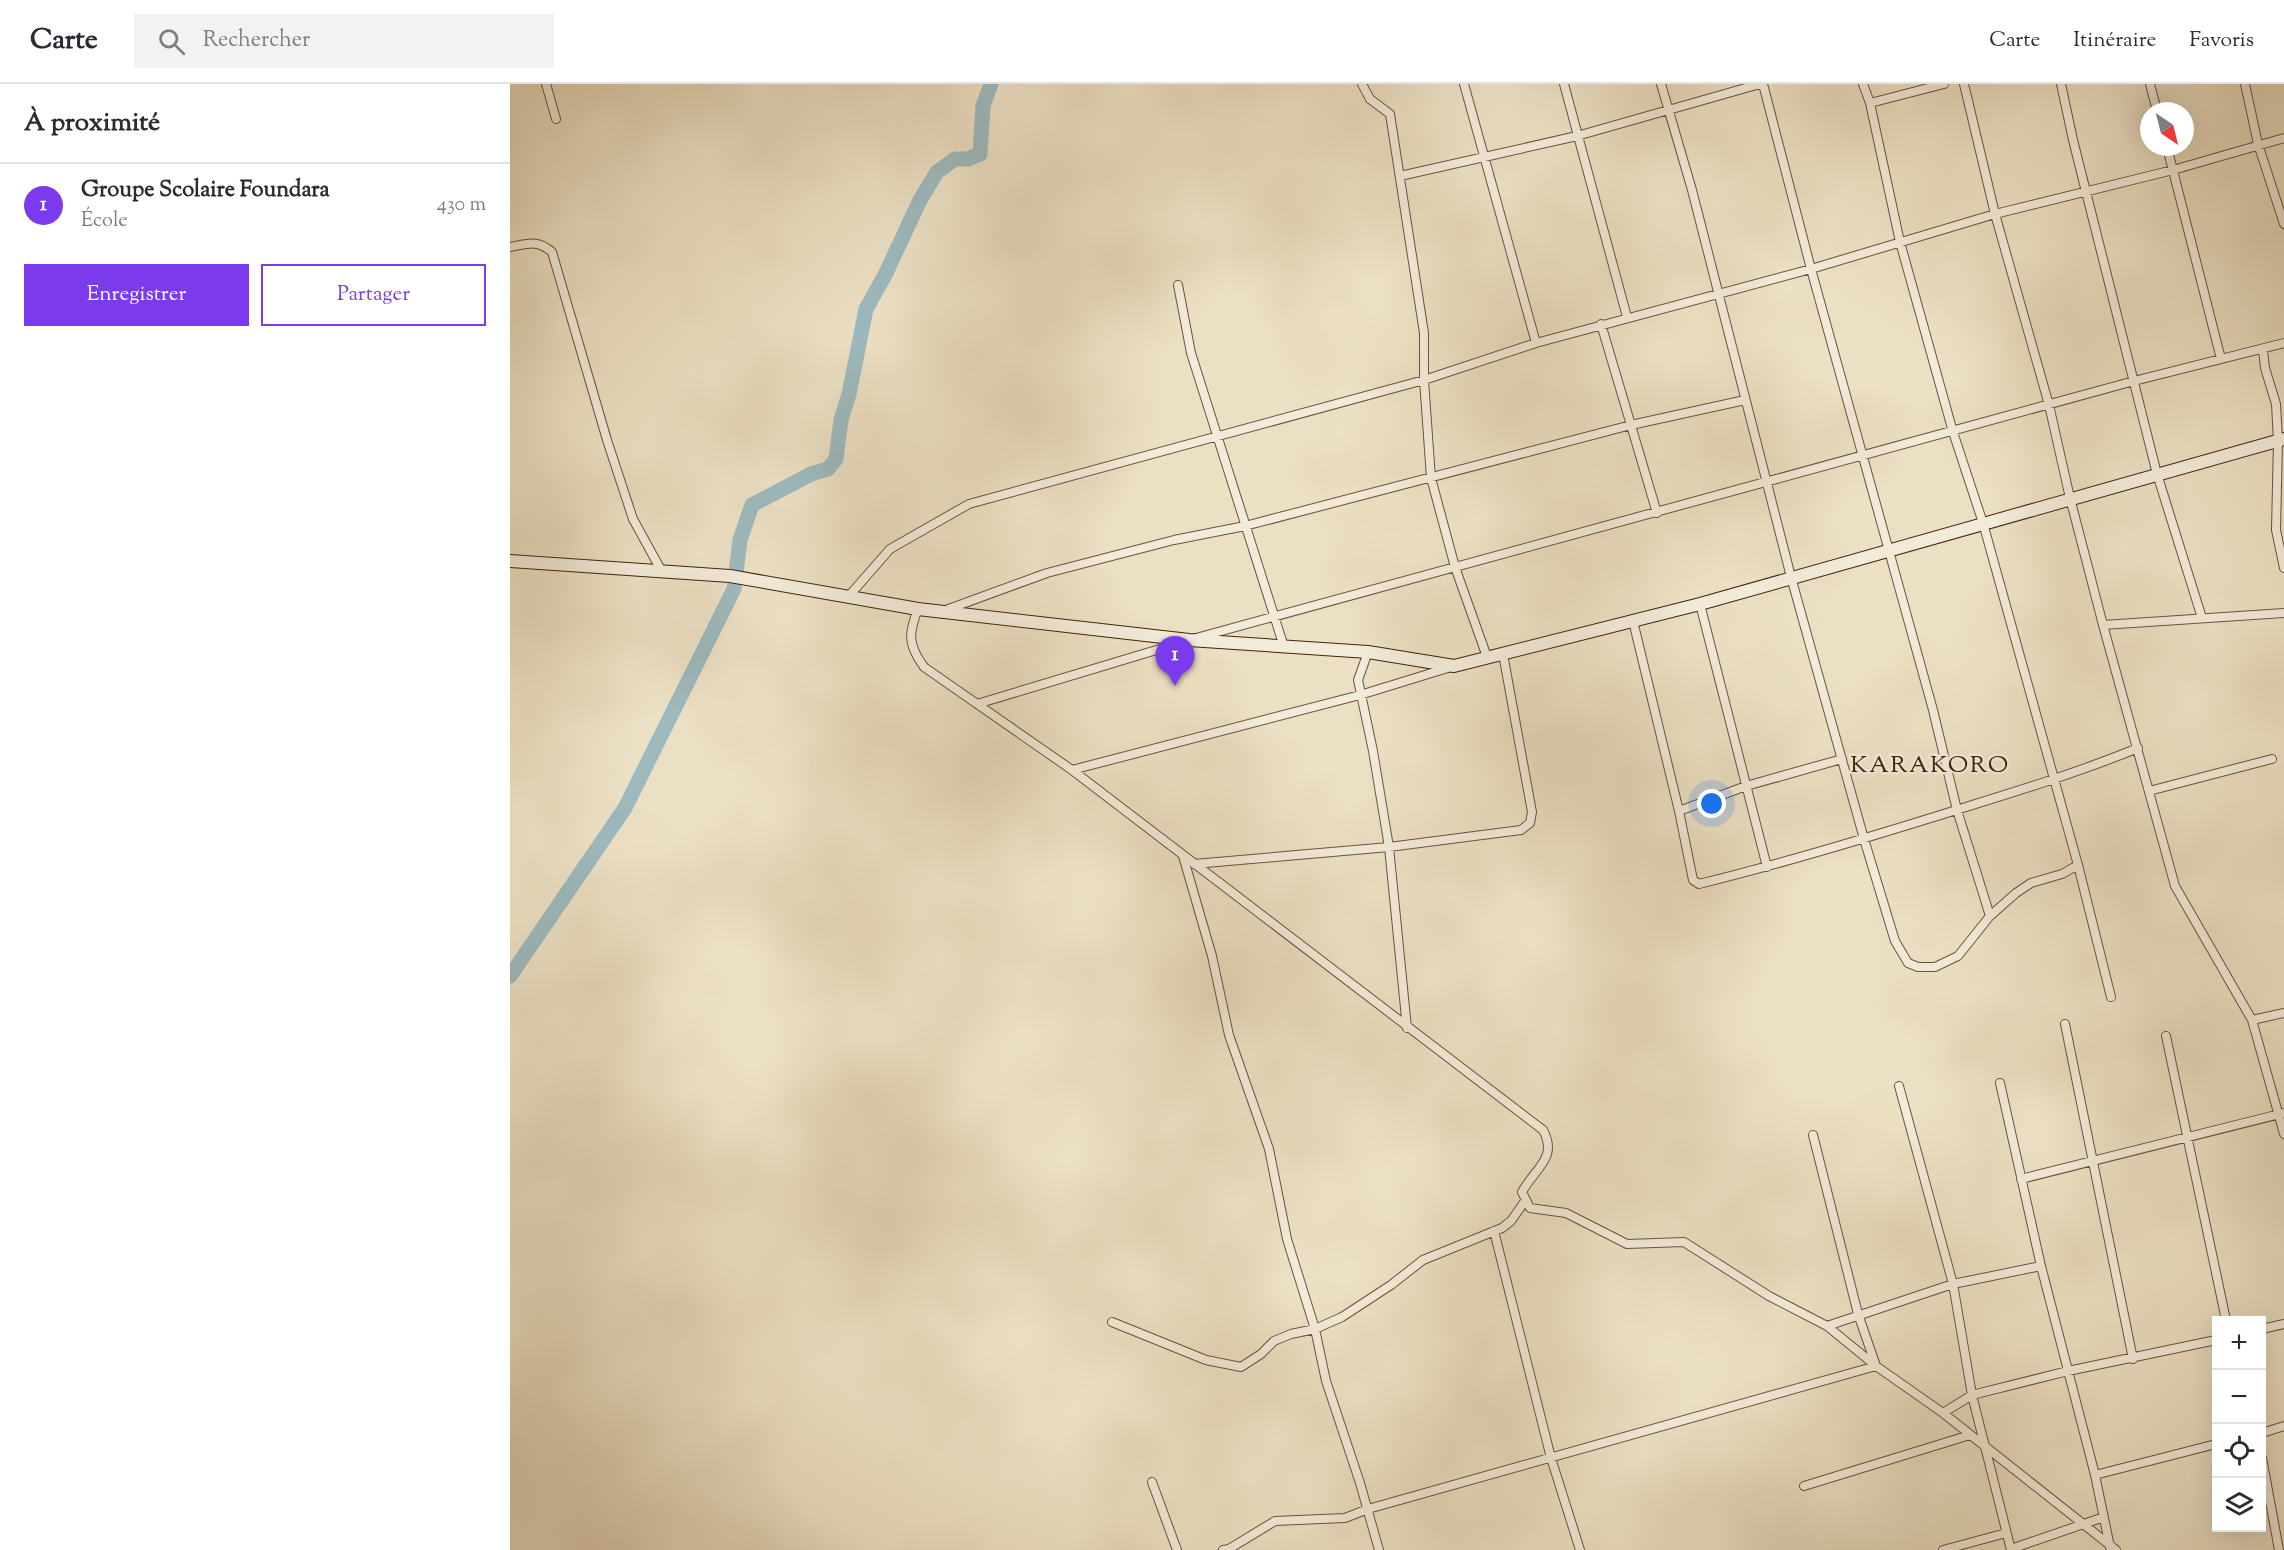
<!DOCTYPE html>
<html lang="fr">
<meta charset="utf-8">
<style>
body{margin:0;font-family:"Sorts Mill Goudy",serif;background:#f2f2f3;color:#2b2b33}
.controls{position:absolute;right:18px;bottom:18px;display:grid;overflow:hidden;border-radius:0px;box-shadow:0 6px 24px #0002}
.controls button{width:54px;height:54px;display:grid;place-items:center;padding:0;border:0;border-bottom:2px solid #e1e1e2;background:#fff;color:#2b2b33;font:30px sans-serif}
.compass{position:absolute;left:1630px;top:18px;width:54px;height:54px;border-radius:50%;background:#fff;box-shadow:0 6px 24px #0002;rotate:145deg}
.you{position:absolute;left:1202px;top:720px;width:21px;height:21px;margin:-15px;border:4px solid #fff;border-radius:50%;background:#1a73e8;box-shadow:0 0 0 9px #1a73e833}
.badge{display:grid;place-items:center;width:39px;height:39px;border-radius:50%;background:#7c3aed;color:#fff;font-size:20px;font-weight:700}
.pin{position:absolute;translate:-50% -50px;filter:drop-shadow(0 2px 3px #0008)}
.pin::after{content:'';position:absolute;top:32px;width:21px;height:18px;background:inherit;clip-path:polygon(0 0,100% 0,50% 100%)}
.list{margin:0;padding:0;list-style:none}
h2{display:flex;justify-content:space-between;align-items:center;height:78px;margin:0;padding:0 24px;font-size:26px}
h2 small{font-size:20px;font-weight:400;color:#7c7c81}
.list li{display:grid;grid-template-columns:39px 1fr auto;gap:18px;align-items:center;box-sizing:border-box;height:84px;padding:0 24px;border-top:2px solid #e1e1e2}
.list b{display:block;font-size:22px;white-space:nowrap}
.list p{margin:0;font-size:20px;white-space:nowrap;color:#7c7c81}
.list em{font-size:20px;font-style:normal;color:#7c7c81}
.actions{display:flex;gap:12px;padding:18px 24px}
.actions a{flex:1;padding:14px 0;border:2px solid #7c3aed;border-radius:0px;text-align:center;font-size:21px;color:#7c3aed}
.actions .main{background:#7c3aed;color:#fff}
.icon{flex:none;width:33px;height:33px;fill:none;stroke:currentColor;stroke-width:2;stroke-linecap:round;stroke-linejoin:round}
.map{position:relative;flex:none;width:1774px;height:1466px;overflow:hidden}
header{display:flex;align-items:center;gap:36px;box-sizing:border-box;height:84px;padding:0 30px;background:#fff;border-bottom:2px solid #e1e1e2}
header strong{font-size:28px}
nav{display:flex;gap:33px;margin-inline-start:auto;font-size:21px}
.search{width:420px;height:54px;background:#f2f2f3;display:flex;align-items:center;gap:15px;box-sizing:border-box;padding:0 21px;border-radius:0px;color:#7c7c81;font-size:22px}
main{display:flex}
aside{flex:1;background:#fff}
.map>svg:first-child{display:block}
</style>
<header>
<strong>Carte</strong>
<div class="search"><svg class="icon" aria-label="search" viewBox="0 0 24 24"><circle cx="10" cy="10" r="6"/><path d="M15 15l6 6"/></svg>Rechercher</div>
<nav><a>Carte</a><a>Itinéraire</a><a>Favoris</a></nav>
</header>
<main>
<aside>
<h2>À proximité<small></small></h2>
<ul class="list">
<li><span class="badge">1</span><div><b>Groupe Scolaire Foundara</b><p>École</p></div><em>430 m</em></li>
</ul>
<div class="actions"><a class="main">Enregistrer</a><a>Partager</a></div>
</aside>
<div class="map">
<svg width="1774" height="1466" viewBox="0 0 1774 1466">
<rect width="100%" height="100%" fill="#ece0c4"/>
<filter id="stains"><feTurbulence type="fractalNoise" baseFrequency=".00333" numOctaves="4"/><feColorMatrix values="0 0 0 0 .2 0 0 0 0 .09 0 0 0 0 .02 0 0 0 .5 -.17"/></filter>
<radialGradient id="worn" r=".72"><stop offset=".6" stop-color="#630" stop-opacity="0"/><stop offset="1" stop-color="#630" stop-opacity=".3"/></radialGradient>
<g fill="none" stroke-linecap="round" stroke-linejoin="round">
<path stroke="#9dbabf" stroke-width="15" d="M0 892 115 724 224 505 230 456 242 421 301 390 318 385 326 375 331 336 339 310 356 225 375 191 410 116 427 88 445 75H458L470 70 473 22 481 0"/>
<g stroke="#6a533c" stroke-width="10">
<path id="street" d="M36 0 46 35
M852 0 860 15 880 30 914 249V296L921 394 945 483 977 573
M954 0 1026 259
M1054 0 1117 233
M1151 0 1182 106 1281 493 1354 755 1385 857 1398 879 1408 883H1425L1448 872 1480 832 1506 809 1521 799 1552 790 1568 781
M1253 0 1301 185 1423 626 1447 726 1480 832
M1353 0 1360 19 1390 158 1443 348 1473 439 1568 781 1601 913
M1454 0 1485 130 1539 321 1560 414 1593 541 1665 802 1742 936 1774 1050
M1551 0 1563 56 1647 390 1692 534
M1640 0 1647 27
M1735 0 1748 60 1774 140
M1360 19 1434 0
M1657 63 1711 275
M890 92 1067 52 1250 0
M0 163C18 160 27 155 42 168L97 356 123 435 151 486
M668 201 681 269 774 563
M1091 240 1147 429
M1753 266 1755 284 1766 320 1768 357 1766 446 1774 484
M338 513 380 465 459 420 914 296 1026 259 1301 185 1485 130 1663 86 1774 54
M1190 520 1257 783
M408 525C398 550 398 561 414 583L562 686 1033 1046C1048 1074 1026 1083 1012 1108L1020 1124 1056 1129 1117 1160 1174 1158 1259 1212 1317 1242 1366 1282 1433 1329 1606 1466
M433 527 537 489 664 456 735 442 1121 341 1235 316
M1123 537 1169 727 1183 796 1189 800C1279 778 1367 751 1456 723 1514 705 1572 687 1628 664
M1593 541 1774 529
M686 554 1624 297 1774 259
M858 568 848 596 863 667 879 763 897 944
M467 620 673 558
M562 686 850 611 941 583
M1639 707 1762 675
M1169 727 1236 702 1332 675
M673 772 702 872 719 951 759 1065 777 1155 805 1245 816 1297 850 1399 869 1466
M684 780 879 763 1011 746 1020 739 1022 728 993 570
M1742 936 1774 929
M1555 940 1623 1275
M1656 952 1716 1236
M1490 999 1531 1182 1585 1391 1600 1463
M1389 1002 1443 1200 1462 1311 1501 1466
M1511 1095 1774 1029
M984 1147 1041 1374 1070 1466
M602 1238 696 1276 731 1283 751 1270 764 1257 781 1250 805 1245 832 1233 881 1201 913 1176 992 1144 1001 1137 1015 1117
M1317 1242 1443 1200 1531 1182
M1752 1245 1774 1240
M1433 1329 1462 1311 1558 1287 1706 1256
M1752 1349 1774 1342
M1752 1374 1769 1466
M1585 1391 1706 1360
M642 1398 667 1466
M1294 1402 1460 1351
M1501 1465 1594 1433
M713 1466 719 1465 765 1437 835 1434 858 1425 1366 1282 1348 1230 1303 1051
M1433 1466 1496 1449"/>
</g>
<g stroke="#3e240e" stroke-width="14">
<path id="secondary" d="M0 477 220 492 408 525 679 556 858 568 944 582 1190 520 1774 355"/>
</g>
<use href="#street" stroke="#f3ebd9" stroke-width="8"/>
<use href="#secondary" stroke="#f3ebd9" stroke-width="12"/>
</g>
<g text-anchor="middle" stroke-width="4.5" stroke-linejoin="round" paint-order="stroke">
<g font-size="24" letter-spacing="1.5" fill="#3e240e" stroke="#f3ebd9">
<text x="1420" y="688">KARAKORO</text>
</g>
</g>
<rect width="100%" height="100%" filter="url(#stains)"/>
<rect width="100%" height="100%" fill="url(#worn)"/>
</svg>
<div class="controls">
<button>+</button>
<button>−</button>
<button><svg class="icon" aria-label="locate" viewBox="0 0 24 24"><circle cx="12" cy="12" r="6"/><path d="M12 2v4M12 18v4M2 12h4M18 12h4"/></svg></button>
<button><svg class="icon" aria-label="layers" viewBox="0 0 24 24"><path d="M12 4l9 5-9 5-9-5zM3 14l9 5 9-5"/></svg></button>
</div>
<svg class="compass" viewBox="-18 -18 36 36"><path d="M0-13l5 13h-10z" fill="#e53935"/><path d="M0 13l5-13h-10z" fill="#7c7c81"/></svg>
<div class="you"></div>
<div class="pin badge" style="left:665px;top:602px">1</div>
</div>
</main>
